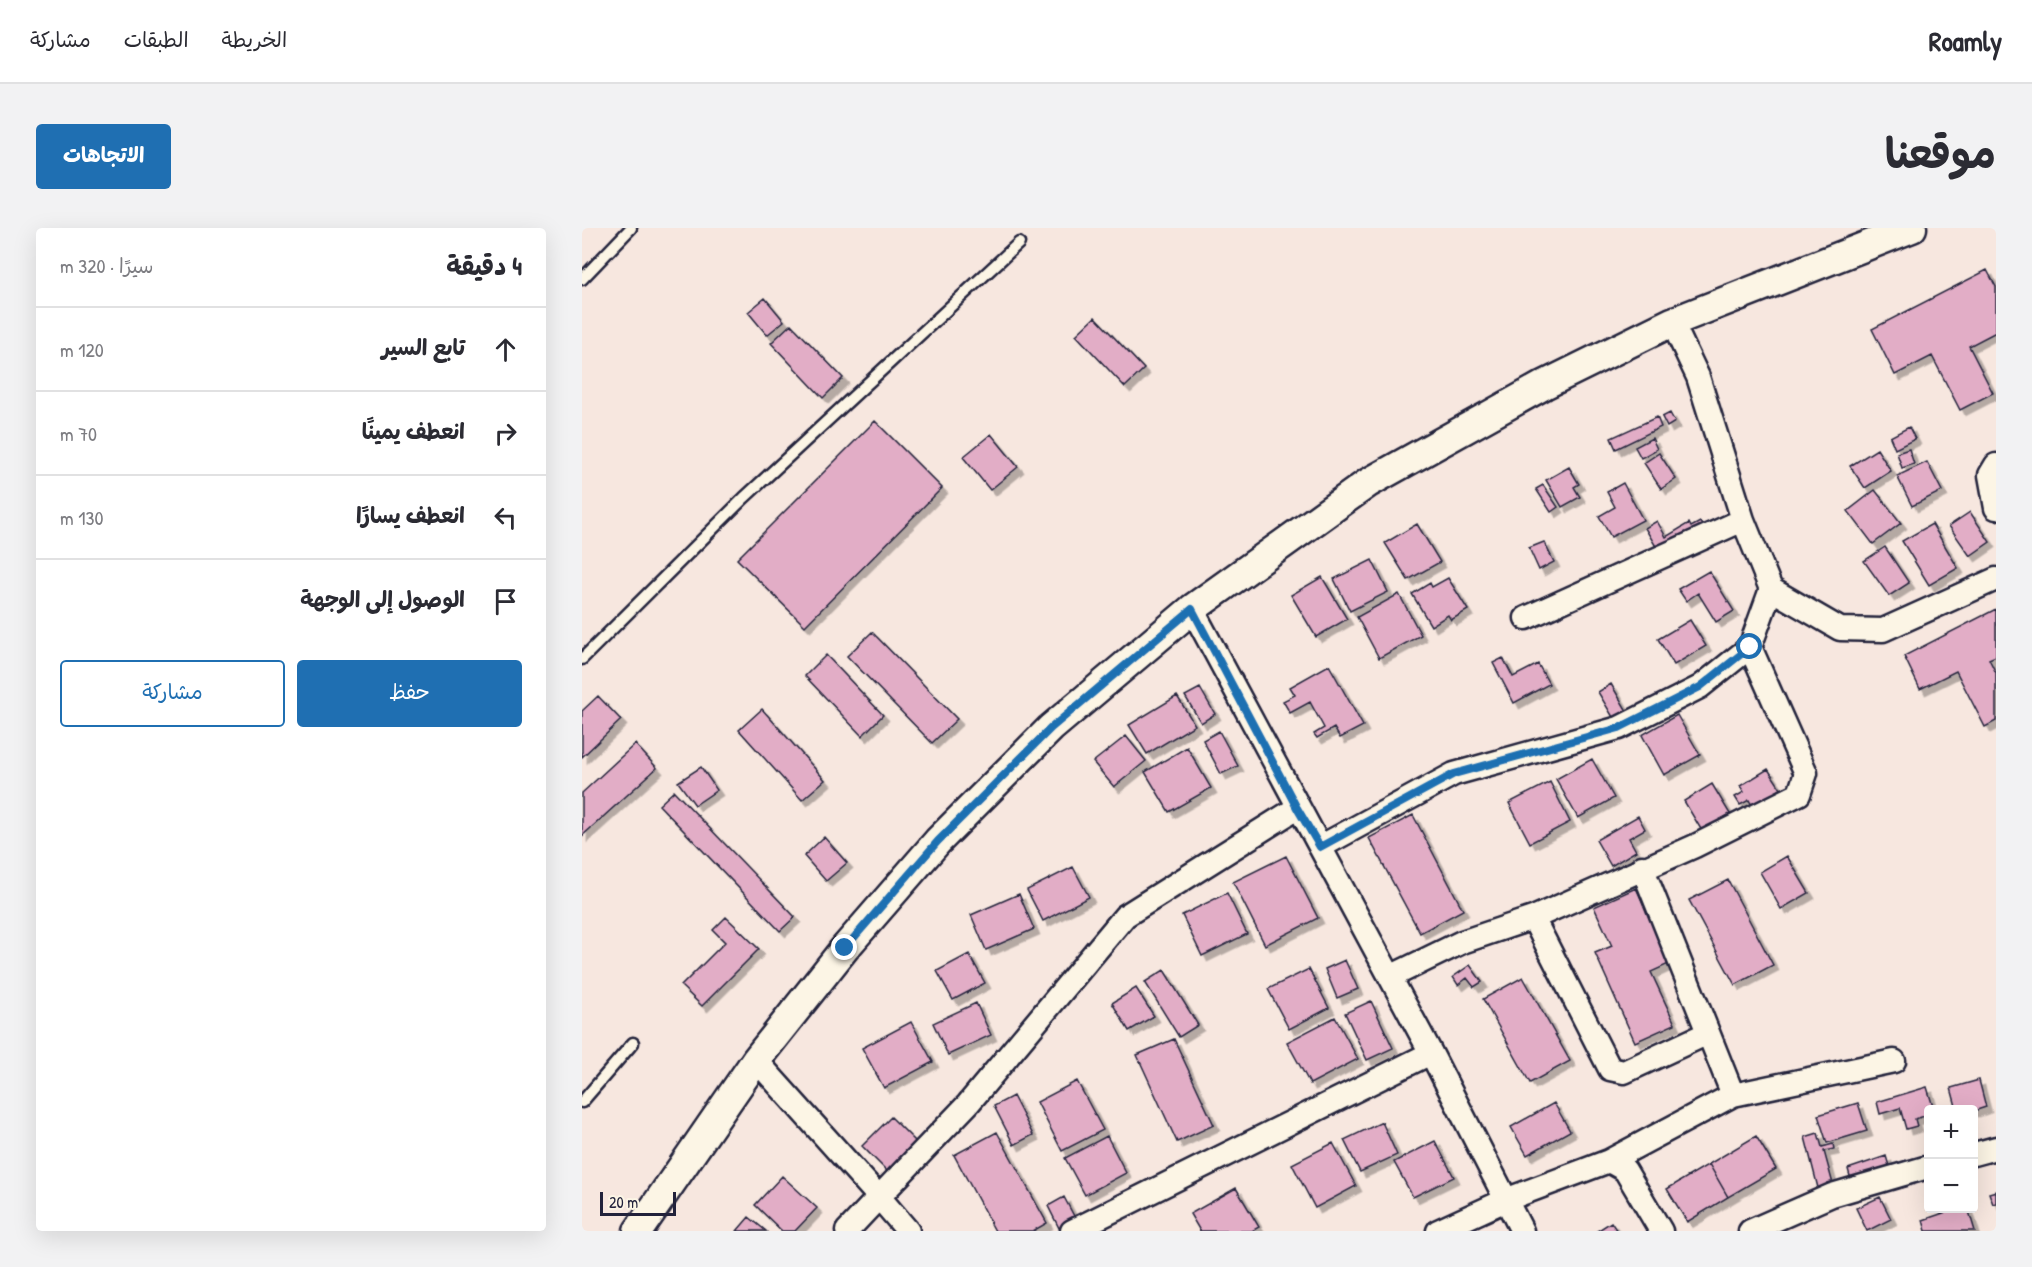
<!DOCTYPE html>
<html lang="ar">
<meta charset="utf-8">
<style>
body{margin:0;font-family:"Patrick Hand","Playpen Sans Arabic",sans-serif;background:#f2f2f3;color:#2b2b33;direction:rtl}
.controls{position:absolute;right:18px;bottom:18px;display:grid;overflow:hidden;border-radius:6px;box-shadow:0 6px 24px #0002}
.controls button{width:54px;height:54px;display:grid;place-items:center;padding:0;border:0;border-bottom:2px solid #e1e1e2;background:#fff;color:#2b2b33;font:30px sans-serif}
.scale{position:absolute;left:18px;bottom:15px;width:76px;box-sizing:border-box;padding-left:6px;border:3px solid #22223b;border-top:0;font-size:16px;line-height:21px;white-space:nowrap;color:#22223b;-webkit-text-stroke:4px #fcf5e5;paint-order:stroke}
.stop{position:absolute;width:18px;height:18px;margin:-14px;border:4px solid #1f6fb2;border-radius:50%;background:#fff}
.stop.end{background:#1f6fb2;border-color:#fff;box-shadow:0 2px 6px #0008}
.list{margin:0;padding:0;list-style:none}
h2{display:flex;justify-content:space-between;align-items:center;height:78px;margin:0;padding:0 24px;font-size:26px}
h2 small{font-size:20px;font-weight:400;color:#7c7c81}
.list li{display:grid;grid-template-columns:39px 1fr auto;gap:18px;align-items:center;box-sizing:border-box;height:84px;padding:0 24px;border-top:2px solid #e1e1e2}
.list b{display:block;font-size:22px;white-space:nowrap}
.list em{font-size:20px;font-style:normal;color:#7c7c81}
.actions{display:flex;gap:12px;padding:18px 24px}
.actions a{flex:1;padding:14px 0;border:2px solid #1f6fb2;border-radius:6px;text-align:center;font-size:21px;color:#1f6fb2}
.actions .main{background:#1f6fb2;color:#fff}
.icon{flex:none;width:33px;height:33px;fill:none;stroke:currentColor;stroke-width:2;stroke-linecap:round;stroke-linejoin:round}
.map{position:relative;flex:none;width:1414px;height:1003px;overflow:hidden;direction:ltr;border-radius:6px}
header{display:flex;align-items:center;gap:36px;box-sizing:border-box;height:84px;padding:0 30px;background:#fff;border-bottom:2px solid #e1e1e2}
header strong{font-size:28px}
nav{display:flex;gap:33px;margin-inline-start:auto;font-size:21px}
.intro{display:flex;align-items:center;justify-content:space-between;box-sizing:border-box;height:144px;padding:0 36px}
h1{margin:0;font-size:42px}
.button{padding:15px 27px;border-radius:6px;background:#1f6fb2;color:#fff;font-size:21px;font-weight:700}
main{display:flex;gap:36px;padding:0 36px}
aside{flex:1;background:#fff;border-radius:6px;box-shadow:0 6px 24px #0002}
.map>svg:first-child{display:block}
</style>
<header>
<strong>Roamly</strong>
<nav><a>الخريطة</a><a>الطبقات</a><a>مشاركة</a></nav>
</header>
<div class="intro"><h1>موقعنا</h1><a class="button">الاتجاهات</a></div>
<main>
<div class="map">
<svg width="1414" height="1003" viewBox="0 0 1414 1003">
<defs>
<filter id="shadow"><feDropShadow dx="5.5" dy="5.5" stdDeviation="0" flood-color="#0004"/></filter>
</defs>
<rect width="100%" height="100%" fill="#f7e7df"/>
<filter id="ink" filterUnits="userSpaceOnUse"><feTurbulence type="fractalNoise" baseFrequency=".0167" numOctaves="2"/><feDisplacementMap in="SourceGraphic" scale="12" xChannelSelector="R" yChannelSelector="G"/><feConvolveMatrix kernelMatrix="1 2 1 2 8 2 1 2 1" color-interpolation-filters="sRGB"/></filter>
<g filter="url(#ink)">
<path fill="#e2adc6" stroke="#22223b" stroke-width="1.5" filter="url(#shadow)" d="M1405 42 1414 59V104L1387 118 1411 165 1378 182 1350 128 1313 147 1290 101Z
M183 70 202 93 185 107 166 84Z
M513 89 562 141 543 159 494 107Z
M209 96 261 150 241 170 189 115Z
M1088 185 1093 194 1085 199 1080 189Z
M1075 189 1079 199 1034 221 1029 210Z
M293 193 360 260 223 398 155 331Z
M1327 199 1333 211 1313 221 1308 209Z
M409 206 436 239 408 262 381 229Z
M1070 210 1075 221 1059 230 1053 219Z
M1295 221 1309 243 1283 260 1268 238Z
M1327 221 1332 236 1320 240 1315 225Z
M1077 225 1094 251 1079 261 1062 235Z
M1345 234 1360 263 1330 278 1315 248Z
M987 239 997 256 992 259 998 269 980 279 964 252Z
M1041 255 1061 292 1029 309 1017 288 1033 279 1025 264Z
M961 257 976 279 969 284 954 261Z
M1293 262 1319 295 1291 316 1266 283Z
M1388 284 1408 314 1388 328 1367 298Z
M1075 293 1084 309 1107 295 1109 299 1118 294 1123 302 1079 327 1063 300Z
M835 296 858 334 826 352 803 315Z
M1350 296 1376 340 1347 357 1320 313Z
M962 314 972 334 957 342 947 320Z
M1303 319 1327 355 1307 368 1282 333Z
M790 332 806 364 768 383 752 351Z
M1127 343 1152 383 1134 394 1116 365 1104 373 1096 361Z
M740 349 765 391 734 409 709 367Z
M866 350 886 382 869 392 866 387 849 398 830 366 848 355 850 359Z
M817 366 839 407 797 430 775 389Z
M1414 381V428L1407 431 1414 445V493L1403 499 1374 443 1338 461 1322 428Z
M1108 392 1124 418 1092 437 1076 411Z
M290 404 375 491 350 515 265 428Z
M244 427 301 487 280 508 223 448Z
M921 430 931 449 956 436 967 456 932 475 911 435Z
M747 437 781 498 758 510 752 500 735 510 732 506 742 500 728 474 708 485 701 473 713 467 708 459Z
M1029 456 1048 488 1035 496 1016 464Z
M618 460 633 486 619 495 603 468Z
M16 468 39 492 0 529V483Z
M595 468 613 497 565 526 547 497Z
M180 481 243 552 220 572 157 502Z
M1095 487 1118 527 1082 547 1060 507Z
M637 503 656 538 639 546 621 512Z
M544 508 564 533 532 559 511 534Z
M53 516 75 540 0 608V565Z
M605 519 629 560 587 584 563 544Z
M1010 531 1032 570 996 590 974 551Z
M119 539 135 562 113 577 96 554Z
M1186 541 1199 561 1171 579 1167 572 1158 577 1153 569 1162 564 1158 558Z
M968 554 988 594 948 615 927 575Z
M1130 556 1148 586 1120 603 1102 573Z
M92 563 213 689 198 703 77 577Z
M831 587 881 682 838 705 787 610Z
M1056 588 1063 601 1047 610 1054 623 1029 638 1014 612Z
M242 609 265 635 244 653 222 628Z
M704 628 736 690 683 717 651 654Z
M1205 628 1227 665 1199 681 1178 644Z
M491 639 507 669 461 693 445 662Z
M1146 652 1191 737 1153 757 1107 672Z
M1054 660 1089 735 1069 744 1093 796 1053 814 1013 725 1030 718 1012 679Z
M645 665 665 706 620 728 600 687Z
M437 666 452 701 404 722 389 687Z
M144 689 177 721 120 778 99 758 143 714 131 702Z
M387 726 403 755 371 772 355 743Z
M763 732 776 761 755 770 743 741Z
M888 737 900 754 892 759 885 750 876 757 871 749Z
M727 741 747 780 707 801 686 761Z
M582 742 616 797 597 809 563 754Z
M941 749 988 833 948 855 901 771Z
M554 760 572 788 547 803 530 775Z
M789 773 811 820 785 832 763 785Z
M394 775 409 807 366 827 351 795Z
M753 789 776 831 728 856 705 814Z
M329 794 351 834 302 860 280 820Z
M592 811 632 897 595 914 555 827Z
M1397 852 1404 879 1392 883 1375 882 1369 860Z
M495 853 521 902 480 923 455 874Z
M1345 859 1352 882H1346V887L1333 891 1335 898 1324 901 1318 880 1298 886 1295 874Z
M431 868 451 907 432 917 412 878Z
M972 875 988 903 945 927 929 899Z
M1276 875 1285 903 1245 915 1236 887Z
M309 889 336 916 306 944 280 918Z
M800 894 815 927 778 944 762 912Z
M415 904 465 995 451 1003H413L372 927Z
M1236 905 1240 919 1251 916 1252 921 1242 923 1251 956 1236 960 1223 909Z
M525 908 544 945 503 967 483 930Z
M1174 908 1194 941 1146 969 1127 936Z
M853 913 872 949 831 969 812 934Z
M751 915 774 958 733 980 710 936Z
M1304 928 1307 938 1269 952 1266 941Z
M1127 936 1146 969 1105 994 1085 961Z
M200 948 235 980 213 1003H200L173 977Z
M654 960 677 999 670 1003H618L608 986Z
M1414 963V975L1411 976 1407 965Z
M482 969 494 992 477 1000 466 978Z
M1298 969 1309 991 1285 1003 1274 980Z
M1376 980H1386L1393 1003H1344L1341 992Z
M167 989 184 1003H155Z
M1029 994 1035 1003H1015Z"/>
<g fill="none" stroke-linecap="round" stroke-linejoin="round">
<g stroke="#22223b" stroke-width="15">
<path id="service" d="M0 51 49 0
M0 431 162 270 437 15
M0 874 51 815"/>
</g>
<g stroke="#22223b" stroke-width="27">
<path id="minor" d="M1414 237 1408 247 1414 280
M1189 361 1258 401 1301 402 1414 351
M610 381 849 825 940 1003
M944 390 1161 292
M738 619 872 546 1037 500 1118 459 1168 419 1189 361 1161 292 1116 149 1090 94
M1060 639 1151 867
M951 690 1028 841 1042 844 1126 805
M808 749 880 714 951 690 1113 618 1217 566 1224 545 1168 419
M174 832 297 969 265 1003
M1392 926 1414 920
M1027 933 1151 867 1312 833
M326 1003 297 969 386 876 543 688 715 580
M490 1003 849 825
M856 1003 926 971 1027 933 1043 942 1079 1003
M1168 1003 1250 967 1346 939"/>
</g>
<g stroke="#22223b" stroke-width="33">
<path id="tertiary" d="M56 1003 174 832 263 720 356 613 469 500 610 381 786 255 962 157 1090 94 1330 0"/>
</g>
<use href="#service" stroke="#fcf5e5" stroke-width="10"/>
<use href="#minor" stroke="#fcf5e5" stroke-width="22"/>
<use href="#tertiary" stroke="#fcf5e5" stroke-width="28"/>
</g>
</g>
<g fill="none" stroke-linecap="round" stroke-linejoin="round" filter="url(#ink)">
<path stroke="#1f6fb2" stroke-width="8" d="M263 720 356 613 469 500 610 381 715 580 738 619 872 546 1037 500 1118 459 1168 419"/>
</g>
</svg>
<div class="controls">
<button>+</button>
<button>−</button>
</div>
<div class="scale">20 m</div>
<div class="stop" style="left:1168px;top:419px"></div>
<div class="stop end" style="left:263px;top:720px"></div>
</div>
<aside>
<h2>4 دقيقة<small>سيرًا · 320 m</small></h2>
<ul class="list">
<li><svg class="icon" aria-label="ahead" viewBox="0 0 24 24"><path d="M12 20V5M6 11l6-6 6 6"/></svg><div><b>تابع السير</b></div><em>120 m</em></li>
<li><svg class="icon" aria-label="right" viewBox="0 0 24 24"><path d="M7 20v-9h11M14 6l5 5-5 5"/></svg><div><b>انعطف يمينًا</b></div><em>70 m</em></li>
<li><svg class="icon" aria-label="left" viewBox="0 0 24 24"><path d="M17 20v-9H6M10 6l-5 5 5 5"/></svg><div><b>انعطف يسارًا</b></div><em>130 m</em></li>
<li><svg class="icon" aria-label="arrive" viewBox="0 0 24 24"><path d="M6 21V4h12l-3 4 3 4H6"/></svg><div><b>الوصول إلى الوجهة</b></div></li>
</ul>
<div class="actions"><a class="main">حفظ</a><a>مشاركة</a></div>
</aside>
</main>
